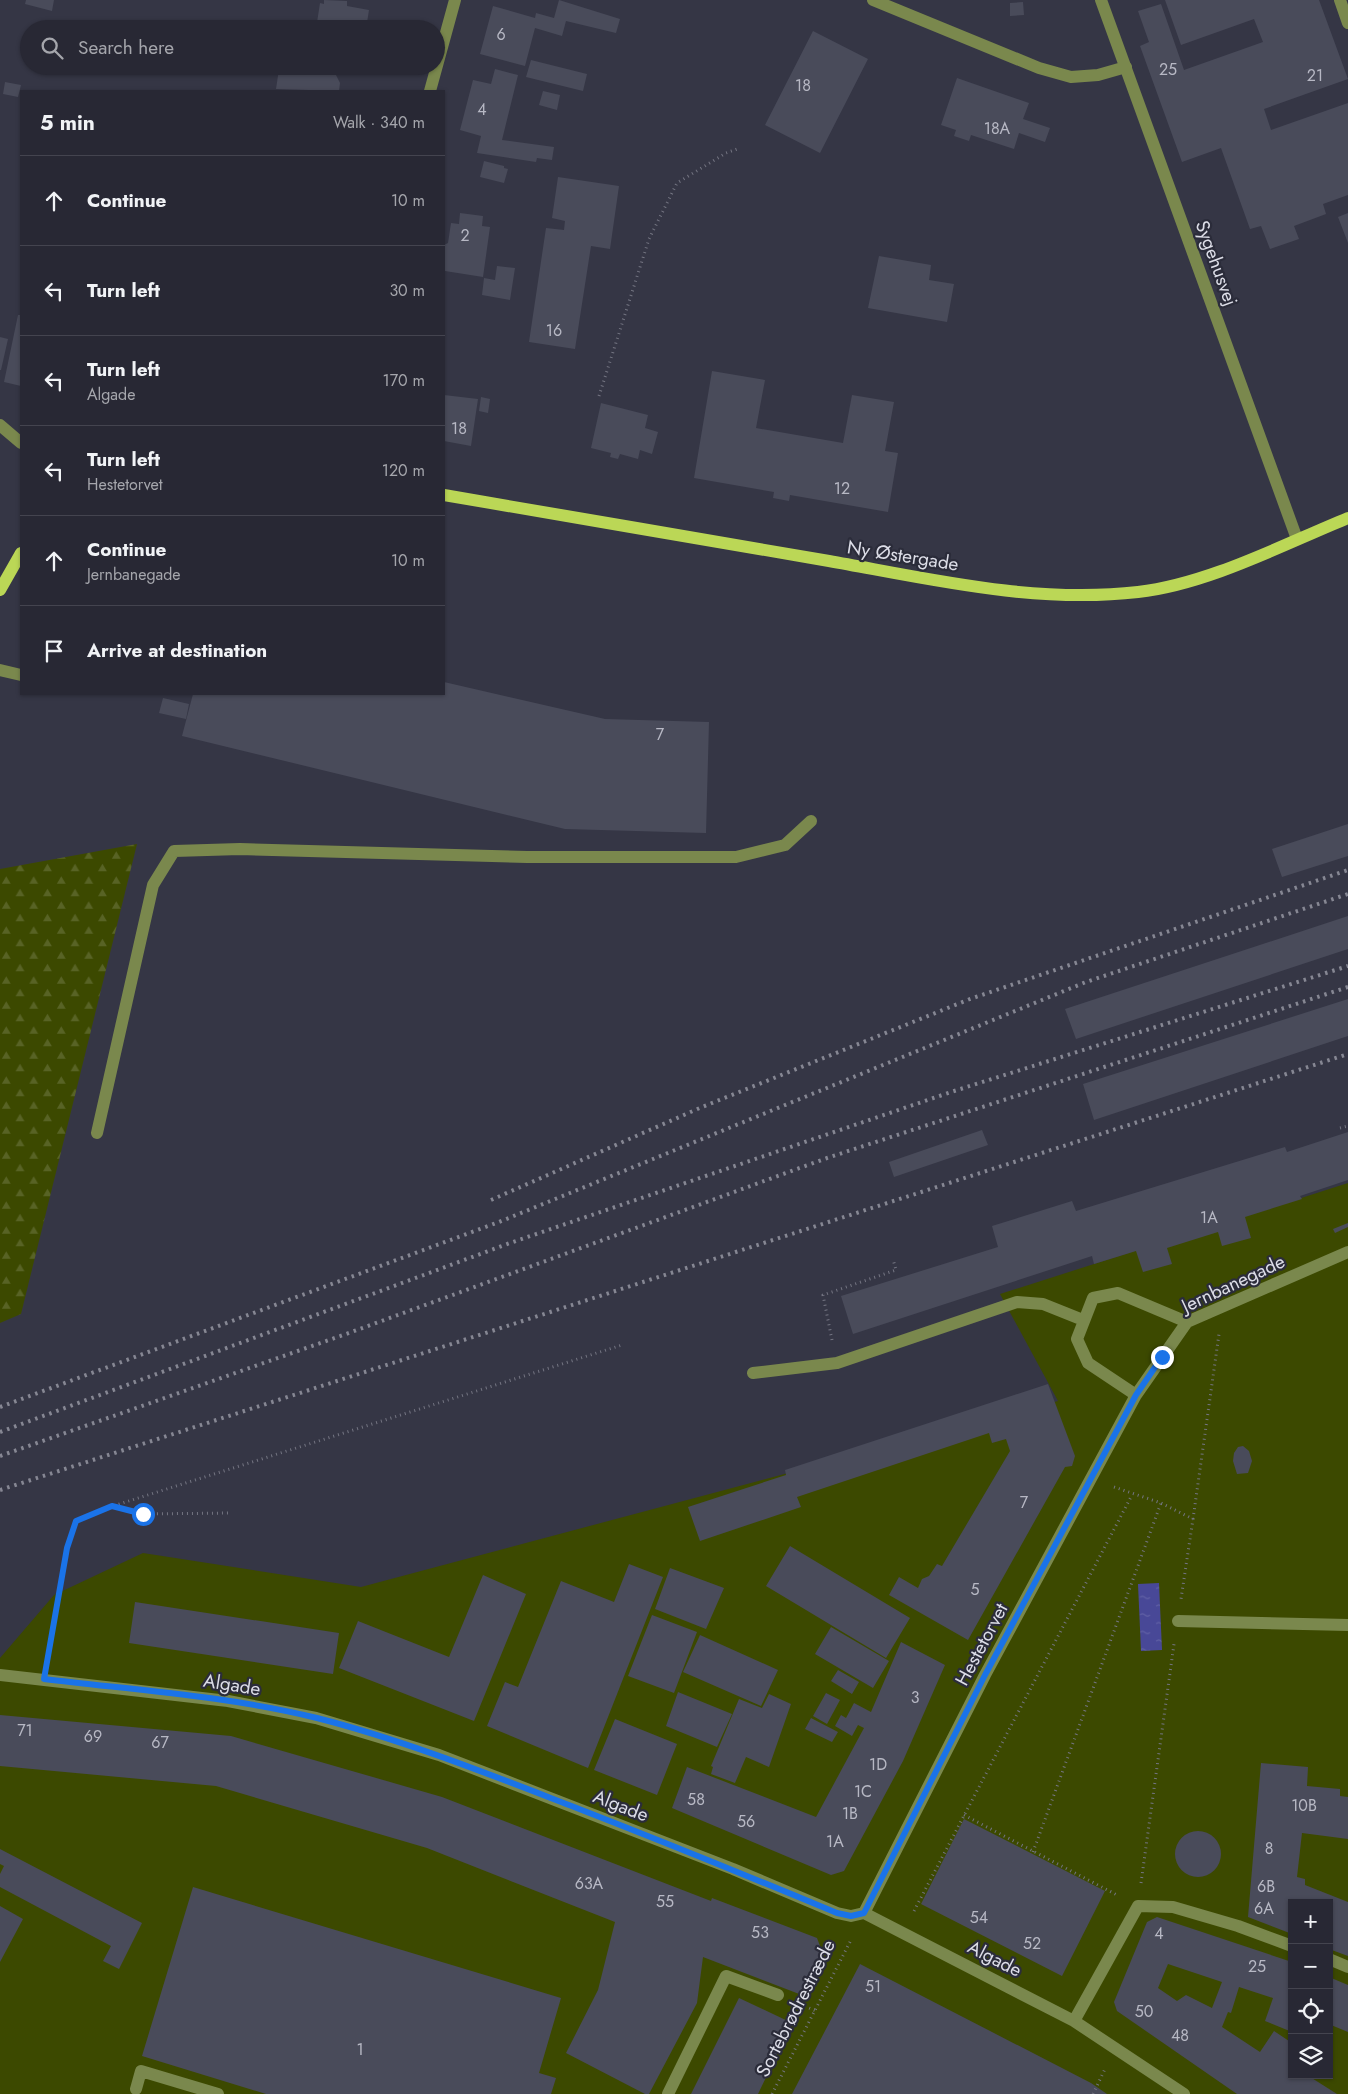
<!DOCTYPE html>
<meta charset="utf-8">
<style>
body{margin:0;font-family:Jost,sans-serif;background:#30303c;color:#f1f3f6}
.controls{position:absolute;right:15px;bottom:15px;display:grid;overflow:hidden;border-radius:0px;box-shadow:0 1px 4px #0004}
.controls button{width:45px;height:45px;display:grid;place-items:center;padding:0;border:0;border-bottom:1px solid #44444f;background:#282834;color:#f1f3f6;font:25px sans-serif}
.stop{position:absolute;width:15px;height:15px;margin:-11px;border:4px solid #1a73e8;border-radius:50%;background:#fff}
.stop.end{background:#1a73e8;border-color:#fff;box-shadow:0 1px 5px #0008}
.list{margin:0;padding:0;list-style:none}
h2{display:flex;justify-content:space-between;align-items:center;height:65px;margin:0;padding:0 20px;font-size:21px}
h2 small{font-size:16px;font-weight:400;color:#a5a6ac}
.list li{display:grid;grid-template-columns:32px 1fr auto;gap:15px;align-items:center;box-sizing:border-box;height:90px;padding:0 20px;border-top:1px solid #44444f}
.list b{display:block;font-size:19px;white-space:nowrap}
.list p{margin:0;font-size:16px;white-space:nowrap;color:#a5a6ac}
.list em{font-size:16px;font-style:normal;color:#a5a6ac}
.icon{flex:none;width:28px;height:28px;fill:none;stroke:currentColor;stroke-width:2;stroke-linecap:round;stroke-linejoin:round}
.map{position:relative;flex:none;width:1348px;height:2094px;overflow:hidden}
.search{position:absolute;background:#282834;box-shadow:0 1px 4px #0004;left:20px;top:20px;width:425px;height:55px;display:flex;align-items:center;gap:12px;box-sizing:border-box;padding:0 18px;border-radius:28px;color:#a5a6ac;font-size:19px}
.panel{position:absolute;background:#282834;box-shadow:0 1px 4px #0004;left:20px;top:90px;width:425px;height:605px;border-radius:0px}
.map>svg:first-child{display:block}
</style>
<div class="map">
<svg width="1348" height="2094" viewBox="0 0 1348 2094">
<defs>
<pattern id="forest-firs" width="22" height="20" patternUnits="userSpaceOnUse" patternTransform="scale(1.25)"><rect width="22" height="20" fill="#3c4900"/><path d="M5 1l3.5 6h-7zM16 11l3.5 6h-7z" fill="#586325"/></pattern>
<pattern id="water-ripples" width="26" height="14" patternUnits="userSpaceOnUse" patternTransform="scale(1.25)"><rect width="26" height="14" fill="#484897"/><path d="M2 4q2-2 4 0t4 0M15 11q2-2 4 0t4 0" fill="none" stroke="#6262a6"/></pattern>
</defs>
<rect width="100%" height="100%" fill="#353645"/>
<path fill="url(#forest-firs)" d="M137 844 21 1314 0 1323V869Z"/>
<path fill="#3c4900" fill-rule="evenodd" d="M1348 1183V2094H0V1658L54 1595 143 1553 361 1587 1058 1401 1000 1294ZM1292 1903H1329V2075H1292Z"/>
<path fill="url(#water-ripples)" d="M1159 1583 1162 1650 1141 1651 1138 1584Z"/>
<path fill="#494b5a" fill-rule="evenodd" d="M26 0H54L52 11 25 4Z
M324 0 347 1V6L369 10 366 29H316L320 3 324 4Z
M559 0 620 19 616 33 566 21 562 36 535 28 525 66 480 54 493 6 535 18 536 13 554 18Z
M1165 0H1319L1348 79 1264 109 1271 130 1348 103V195L1323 204 1326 214 1294 226 1299 239 1270 249 1261 226 1250 229 1221 148 1182 162 1140 46 1149 42 1138 11 1161 4 1184 70 1263 42 1254 19 1181 45Z
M1023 2 1024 15 1010 16V3Z
M201 20 211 22 210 29H199Z
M257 23 273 26V29H256Z
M813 31 868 59 820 153 765 125Z
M531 60 587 74 583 91 526 77Z
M279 69 336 75 340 83 339 91 276 89Z
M495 69 518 75 502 140 554 147 552 160 537 158 536 162 477 153 481 136 460 130 473 80 491 84Z
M957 78 1029 103 1023 119 1050 128 1045 142 1019 133 1014 149 971 135 969 141 954 136 956 130 941 125Z
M5 82 21 85 18 97 3 94Z
M543 91 560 95 557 110 539 105Z
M484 161 504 166V168L508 169 504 183 480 177Z
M558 177 619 186 610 249 591 246 575 349 529 342 546 228 564 230 565 221 552 218Z
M460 213 483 216 482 226 490 227 483 277 445 271 444 245 448 243 451 223 459 224Z
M1348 213V243L1338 217Z
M879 256 931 265 929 280 954 284 947 322 868 308Z
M497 266 515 268 510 300 482 295 484 278 495 280Z
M18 315H21V386L4 382Z
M0 337 8 339 1 370H0Z
M712 371 765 380 756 428 843 443 852 395 894 402 885 451 898 453 888 512 790 495 789 501 773 498 774 492 694 478Z
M444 395 478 399 471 446 444 441Z
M481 397 490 399 488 413 479 411Z
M601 403 648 415 645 428 658 432 652 454 640 450 638 459 620 454 618 459 610 457 611 453 591 448Z
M444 682 605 719 709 722 706 833 565 829 182 736 193 694H444Z
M163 698 189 704 186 719 159 713Z
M1348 824V856L1282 877 1272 849Z
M1348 916V949L1076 1039 1065 1009Z
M1348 999V1036L1094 1120 1083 1084Z
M982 1130 988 1145 894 1177 889 1162Z
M1348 1132V1180L1300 1196 1302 1199 1245 1217 1251 1238 1222 1246 1218 1232 1167 1248 1172 1264 1143 1272 1136 1251 1094 1264 1092 1256 853 1334 841 1296 998 1247 992 1226 1072 1201 1076 1211 1285 1147 1287 1152Z
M1348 1223V1227L1335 1233 1333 1229Z
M1048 1384 1075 1456 1072 1466 1065 1467 968 1640 889 1595 899 1577 918 1588 922 1579 929 1576 937 1564 942 1566 1010 1451 1006 1439 992 1443 989 1433 797 1497 801 1507 700 1541 688 1507 786 1475 785 1470Z
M1243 1446 1249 1451 1252 1461 1248 1473 1237 1474 1233 1461 1234 1453 1238 1447Z
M790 1546 910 1618 886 1658 766 1586Z
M629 1564 663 1577 588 1768 487 1726 505 1682 518 1687 561 1581 614 1602Z
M670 1568 724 1588 706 1629 655 1609Z
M483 1575 526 1594 474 1721 339 1668 358 1621 449 1657Z
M135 1602 339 1633 333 1674 129 1643Z
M652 1615 697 1632 674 1693 628 1676Z
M831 1627 889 1661 873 1688 815 1654Z
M700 1635 778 1670 761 1706 683 1672Z
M901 1642 945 1665 903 1761 844 1871 831 1875 672 1808 687 1767 816 1817 864 1728 858 1725 852 1736 835 1726 841 1715 846 1718 854 1703 871 1712Z
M838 1670 859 1682 852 1694 831 1681Z
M678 1692 732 1714 717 1747 666 1726Z
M826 1693 840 1700 827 1724 813 1716Z
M769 1694 791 1704 769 1767 746 1757 735 1783 711 1774 713 1767 711 1766 739 1699 762 1708Z
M0 1715 231 1736 442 1797 711 1901 712 1898 817 1938 823 1954 807 1997 703 1957 697 2003 649 2094H645L566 2053 598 1990 615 1922 427 1848 216 1786 0 1766Z
M811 1718 838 1732 832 1742 805 1729Z
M615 1719 677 1744 657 1795 594 1770Z
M1261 1763 1308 1767 1307 1786 1340 1789V1796L1348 1797V1839L1302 1833 1297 1877 1305 1879V1885L1348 1902V1956L1329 1949V1903H1292V1934L1248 1917Z
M964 1819 1105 1891 1062 1976 921 1904Z
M1175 1854a23 23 0 1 1 46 0a23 23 0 1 1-46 0Z
M0 1849 142 1923 119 1969 103 1961 111 1946 0 1887V1874L4 1866 0 1864Z
M193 1887 561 1998 539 2073 556 2078 551 2094H266L142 2056Z
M0 1906 23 1919 0 1962Z
M1157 1917 1292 1962V2032L1265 2021 1273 1998 1239 1987 1231 2013 1228 2012 1222 2027 1260 2052 1274 2031 1292 2043V2075H1307L1337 2094H1237L1117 2011 1114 2002 1147 1922ZM1168 1964 1222 1982 1212 2008 1186 1995 1177 2001 1158 1988Z
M860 1964 1091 2083 1107 2094H792Z
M1329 1977 1348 1985V2032L1331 2025 1329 2029Z
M739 1998 792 2023 758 2094H691Z"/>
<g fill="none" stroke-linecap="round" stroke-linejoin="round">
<path stroke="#747582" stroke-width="3" stroke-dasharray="1 4" stroke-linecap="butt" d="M599 396 649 239 677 183 726 153 740 148
M1340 1128 1348 1126
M832 1340 823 1295 896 1270 893 1259
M1114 1487 1161 1503 1193 1519 1181 1599
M113 1506 143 1514 231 1513
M1193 1519 1219 1334
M48 1657 67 1548 76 1521 113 1506 622 1345
M964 1815 1117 1895
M1033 1852 1161 1503
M1141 1883 1174 1644
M914 1911 1132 1495
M800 2004 816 2011
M772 2094 851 1940
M1093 2094 1105 2069"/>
<path stroke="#7a884d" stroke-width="12" d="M873 0 1039 68 1071 77 1098 75 1126 67
M1101 0 1297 539
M1340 0 1348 23
M430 91 455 0
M0 425 21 443
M0 670 21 675
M97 1133 153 885 174 851 240 849 527 857H736L785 845 811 821
M753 1373 837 1363 1017 1302 1043 1304 1083 1320
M1136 1395 1088 1363 1077 1339 1093 1298 1118 1293 1187 1322
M1178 1621 1348 1625
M0 1675 228 1701 316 1718 439 1755 733 1869 837 1913 851 1916 864 1913 1074 2021 1184 2094
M864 1913 985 1675 1136 1395 1187 1322 1348 1252
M1329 1959 1348 1967
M1074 2021 1138 1906 1173 1907 1238 1926 1292 1946
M136 2089 141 2071 218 2094
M668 2094 726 1976 778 1995"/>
<path stroke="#bbd756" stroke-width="12" d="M444 495C572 517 701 539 829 561 930 579 1035 604 1138 592 1208 584 1282 545 1348 518
M0 590 21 553"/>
<path stroke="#868793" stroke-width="4" stroke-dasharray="2.5 5" stroke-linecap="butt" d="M491 1200 702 1107 970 999 1348 870
M0 1407 499 1222 1086 982 1348 894
M0 1432 510 1243 951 1092 1348 966
M0 1456 346 1334 827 1158 1348 987
M0 1490 1348 1054"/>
</g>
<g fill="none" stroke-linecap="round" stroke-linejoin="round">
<path stroke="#1a73e8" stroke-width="6" d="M143 1514 112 1506 76 1521 67 1548 44 1679C134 1690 228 1696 317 1718 403 1740 486 1773 569 1805 659 1840 748 1876 837 1913L851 1916 864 1913 985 1675 1136 1395 1162 1357"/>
</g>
<g text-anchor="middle" stroke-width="4.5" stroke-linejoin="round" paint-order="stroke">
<g font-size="16" fill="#b7b8c4">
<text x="501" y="40">6</text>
<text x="1168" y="75">25</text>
<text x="1315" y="81">21</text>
<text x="803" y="91">18</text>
<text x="482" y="115">4</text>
<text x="997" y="134">18A</text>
<text x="465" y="241">2</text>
<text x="554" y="336">16</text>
<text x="459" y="434">18</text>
<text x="842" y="494">12</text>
<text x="660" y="740">7</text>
<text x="1209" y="1223">1A</text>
<text x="1024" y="1508">7</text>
<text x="975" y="1595">5</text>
<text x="915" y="1703">3</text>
<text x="25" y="1736">71</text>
<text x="93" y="1742">69</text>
<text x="160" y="1748">67</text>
<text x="878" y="1770">1D</text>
<text x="863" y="1797">1C</text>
<text x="696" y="1805">58</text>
<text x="1304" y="1811">10B</text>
<text x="850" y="1819">1B</text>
<text x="746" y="1827">56</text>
<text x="835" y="1847">1A</text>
<text x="1269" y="1854">8</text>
<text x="589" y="1889">63A</text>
<text x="1266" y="1892">6B</text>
<text x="665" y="1907">55</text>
<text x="1264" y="1914">6A</text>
<text x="979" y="1923">54</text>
<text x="760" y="1938">53</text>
<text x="1159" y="1939">4</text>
<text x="1032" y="1949">52</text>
<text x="1257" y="1972">25</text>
<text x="873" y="1992">51</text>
<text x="1144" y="2017">50</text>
<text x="1180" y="2041">48</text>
<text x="360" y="2055">1</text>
</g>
<g font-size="19" fill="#dcdde7" stroke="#2b2c3a">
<text transform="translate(1217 263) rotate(70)" y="7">Sygehusvej</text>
<text transform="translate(903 555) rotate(9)" y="7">Ny Østergade</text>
<text transform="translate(1233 1283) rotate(-25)" y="7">Jernbanegade</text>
<text transform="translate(981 1644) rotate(-62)" y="7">Hestetorvet</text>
<text transform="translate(232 1684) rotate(9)" y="7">Algade</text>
<text transform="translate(621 1805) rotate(21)" y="7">Algade</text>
<text transform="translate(995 1958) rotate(27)" y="7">Algade</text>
<text transform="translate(795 2008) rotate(-63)" y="7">Sortebrødrestræde</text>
</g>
</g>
</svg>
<div class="controls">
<button>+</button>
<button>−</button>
<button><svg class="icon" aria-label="locate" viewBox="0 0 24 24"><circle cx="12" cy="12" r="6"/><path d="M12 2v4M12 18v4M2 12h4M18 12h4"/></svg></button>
<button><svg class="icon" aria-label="layers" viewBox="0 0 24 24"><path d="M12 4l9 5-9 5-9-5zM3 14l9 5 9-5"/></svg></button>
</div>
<div class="stop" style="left:143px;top:1514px"></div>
<div class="stop end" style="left:1162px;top:1357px"></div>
<div class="search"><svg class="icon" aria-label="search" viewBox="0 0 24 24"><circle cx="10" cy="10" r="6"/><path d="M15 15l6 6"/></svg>Search here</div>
<section class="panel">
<h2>5 min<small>Walk · 340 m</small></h2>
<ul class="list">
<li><svg class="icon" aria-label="ahead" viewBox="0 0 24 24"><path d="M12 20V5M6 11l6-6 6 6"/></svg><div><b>Continue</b></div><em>10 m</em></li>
<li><svg class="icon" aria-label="left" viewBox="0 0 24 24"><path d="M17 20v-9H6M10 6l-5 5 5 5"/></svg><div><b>Turn left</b></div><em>30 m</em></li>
<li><svg class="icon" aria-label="left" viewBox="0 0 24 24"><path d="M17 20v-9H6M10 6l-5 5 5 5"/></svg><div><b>Turn left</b><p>Algade</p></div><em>170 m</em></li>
<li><svg class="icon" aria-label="left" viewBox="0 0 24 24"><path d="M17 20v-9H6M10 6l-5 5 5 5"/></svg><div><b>Turn left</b><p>Hestetorvet</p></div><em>120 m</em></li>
<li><svg class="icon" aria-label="ahead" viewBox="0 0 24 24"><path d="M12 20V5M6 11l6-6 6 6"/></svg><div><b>Continue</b><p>Jernbanegade</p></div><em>10 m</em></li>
<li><svg class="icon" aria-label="arrive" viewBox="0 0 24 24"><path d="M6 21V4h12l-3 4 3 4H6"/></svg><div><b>Arrive at destination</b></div></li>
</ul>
</section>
</div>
